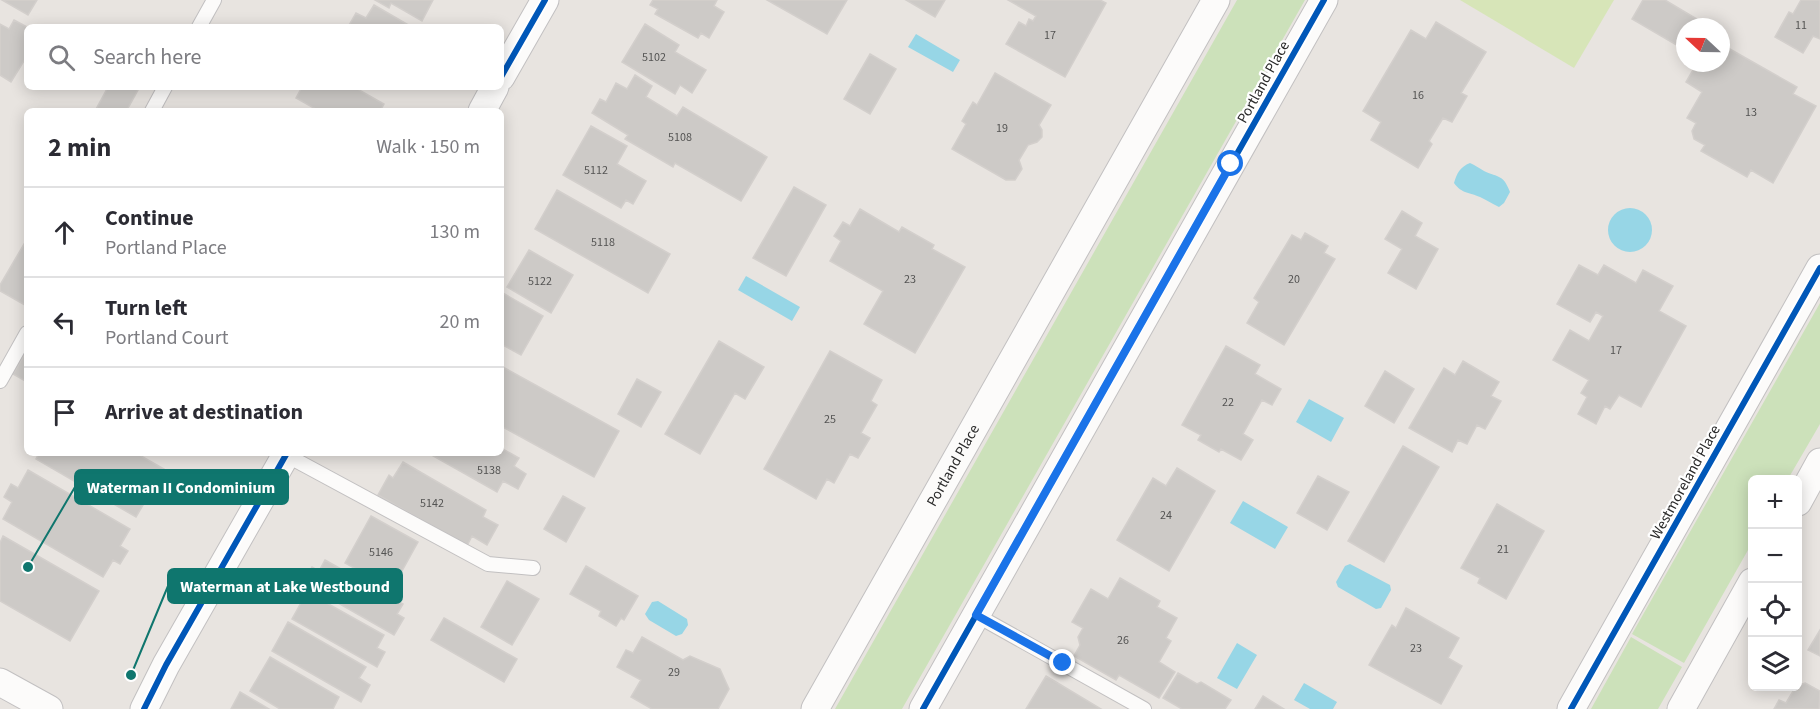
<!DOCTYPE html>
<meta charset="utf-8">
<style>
body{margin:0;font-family:"Source Sans 3",sans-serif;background:#f7f7f7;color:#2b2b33}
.controls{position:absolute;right:18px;bottom:18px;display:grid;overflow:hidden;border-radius:9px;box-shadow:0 3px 15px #0003}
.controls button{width:54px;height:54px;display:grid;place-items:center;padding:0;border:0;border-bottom:2px solid #e1e1e2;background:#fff;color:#2b2b33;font:30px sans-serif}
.compass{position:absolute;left:1676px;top:18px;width:54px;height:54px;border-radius:50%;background:#fff;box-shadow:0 3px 15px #0003;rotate:292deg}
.stop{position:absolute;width:18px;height:18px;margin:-14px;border:4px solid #1a73e8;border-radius:50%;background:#fff}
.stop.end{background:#1a73e8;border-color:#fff;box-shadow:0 2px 6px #0008}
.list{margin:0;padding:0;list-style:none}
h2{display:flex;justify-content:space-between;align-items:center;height:78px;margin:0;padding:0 24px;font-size:26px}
h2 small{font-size:20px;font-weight:400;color:#7c7c81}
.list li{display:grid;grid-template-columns:39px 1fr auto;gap:18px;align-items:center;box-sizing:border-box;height:90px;padding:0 24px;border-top:2px solid #e1e1e2}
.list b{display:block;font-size:22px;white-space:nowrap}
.list p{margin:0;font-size:20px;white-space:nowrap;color:#7c7c81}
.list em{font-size:20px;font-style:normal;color:#7c7c81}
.icon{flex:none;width:33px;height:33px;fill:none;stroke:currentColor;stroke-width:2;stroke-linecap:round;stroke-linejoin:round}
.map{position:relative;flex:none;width:1820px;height:709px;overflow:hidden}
.search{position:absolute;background:#fff;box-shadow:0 3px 15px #0003;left:24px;top:24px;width:480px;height:66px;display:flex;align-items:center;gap:15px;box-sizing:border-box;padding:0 21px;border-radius:9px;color:#7c7c81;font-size:22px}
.panel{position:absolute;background:#fff;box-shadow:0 3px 15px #0003;left:24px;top:108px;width:480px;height:348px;border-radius:9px}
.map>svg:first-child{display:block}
</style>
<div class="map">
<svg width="1820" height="709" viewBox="0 0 1820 709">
<rect width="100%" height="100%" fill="#e8e4e0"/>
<path fill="#cce1ba" d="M1237 0H1305L902 709H835Z
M1820 303V424L1788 479 1752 480V543L1684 663 1632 634Z
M1631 637 1682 667 1658 709H1591Z"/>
<path fill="#d7e5b8" d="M1460 0H1614L1574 68Z"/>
<path fill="#97d6e6" d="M916 34 960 60 953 72 908 47Z
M1470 163C1475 165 1479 168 1484 171 1499 178 1503 174 1510 192L1504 203 1499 207C1492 204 1487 200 1480 197 1469 192 1462 194 1454 183 1457 173 1460 167 1470 163Z
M1608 230a22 22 0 1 1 44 0a22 22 0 1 1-44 0Z
M746 276 800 307 792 321 738 290Z
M1309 399 1344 418 1331 442 1296 422Z
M1243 501 1288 527 1275 549 1230 523Z
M1350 564 1390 585 1391 590 1381 608 1376 609 1338 587 1336 582 1345 566Z
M658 601 687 619 688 625 682 634 676 636 649 620 645 614 652 602Z
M1237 643 1257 655 1237 689 1217 678Z
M1304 683 1337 702 1333 709H1310L1294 700Z"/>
<path fill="#cdcac7" stroke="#d3cfcc" stroke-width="1.5" d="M2 0H37L28 15Z
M375 0H433L422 21 391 3 389 8Z
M653 0H717L714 6 724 12 709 38 701 33 698 38 655 14 658 9 650 5Z
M767 0H847L827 34Z
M906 0H945L935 17Z
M1008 0H1100L1106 3 1065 77 1006 44 1019 22 1026 26 1029 19 1033 21 1036 16Z
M1643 0H1665L1707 25 1706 27H1685V50L1632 19Z
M1801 0H1820V39L1813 36 1803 53 1775 37 1789 12 1793 14Z
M374 5 412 27H348L356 13 366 18Z
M14 20 27 27V56L11 82 0 75V24L9 29Z
M1436 22 1486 52 1461 93 1467 96 1452 122 1443 118 1429 141 1432 144 1418 168 1371 140 1381 122 1363 111 1411 30 1426 39Z
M645 24 679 45 675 52 706 70 692 93 680 85 675 94 622 62Z
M1721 44 1797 87 1793 94 1816 106 1773 183 1751 170 1747 177 1701 151 1705 145 1694 139 1692 131 1696 123 1687 118 1702 92 1686 82 1697 63H1721Z
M870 54 896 69 870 114 844 99Z
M995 73 1051 105 1039 125 1042 130V137L1037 142 1028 145 1019 160 1022 169 1015 180H1006L952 149 966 124 962 121 973 102 977 105Z
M635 75 652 86 646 97 677 116 683 107 767 157 741 201 675 163 673 167 625 139 628 135 592 113 600 99 606 102 616 83 627 89Z
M108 87H132L138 90 127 110 129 111H95Z
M302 87H354L384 104 380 111H319L296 98Z
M591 126 627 146 617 164 646 181 633 204 626 200 621 208 563 175Z
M794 187 826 205 786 276 753 258Z
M557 190 670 254 648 293 535 229Z
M860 209 899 232 902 227 934 245 932 249 965 267 915 353 864 324 883 291 830 261 841 241 834 236 843 222 850 226Z
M1402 211 1422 223 1415 236 1438 249 1416 289 1388 273 1402 249 1385 239Z
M1305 233 1328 246 1324 253 1335 259 1284 345 1247 323 1259 302 1254 298 1292 235 1301 240Z
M24 244 27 246V303L25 305 0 291V285Z
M529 250 573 275 551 313 507 287Z
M1579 265 1598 275 1604 265 1636 283 1643 270 1673 286 1659 311 1686 326 1641 407 1619 395 1610 409 1605 406 1596 424 1578 414 1587 397 1581 393 1589 380 1553 360 1570 330 1589 341 1603 316 1596 312 1590 322 1557 304Z
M501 292 543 316 521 355 501 344Z
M719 341 764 367 745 399 735 393 700 454 665 434Z
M1226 346 1260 365 1255 374 1281 389 1272 405 1262 400 1243 434 1253 440 1241 460 1221 449 1219 452 1198 440 1201 435 1182 425Z
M27 350V382L13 374Z
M830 351 882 380 871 401 877 405 861 433 870 438 858 458 850 454 834 483 827 479 816 499 764 469Z
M1463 361 1499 382 1491 396 1501 401 1485 429 1477 425 1467 444 1458 440 1452 452 1409 428 1444 368 1455 375Z
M501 366 619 431 594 477 501 426Z
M1385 371 1414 389 1394 423 1365 406Z
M637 379 661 392 641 427 618 414Z
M1403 446 1439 467 1384 562 1348 541Z
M501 448 519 458 514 466 526 474 518 489 503 481 497 492 428 453H501Z
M39 453H136L164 469 154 486 161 490 154 504 146 500 136 517 36 459Z
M403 462 486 510 483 517 498 525 487 545 472 536 467 546 378 495 389 475 393 478Z
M1177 468 1215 491 1169 571 1117 540 1153 478 1166 486Z
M28 470 130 529 120 546 128 551 120 564 113 560 103 577 3 519 12 502 4 497 11 484 18 488Z
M1318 476 1349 492 1327 530 1297 513Z
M563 496 585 508 566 542 544 529Z
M1497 504 1544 531 1506 599 1478 583 1480 578 1461 568Z
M371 516 418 542 392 589 345 563Z
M3 536 99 591 70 641 0 601V543Z
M325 560 403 604 397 614 404 618 394 635 303 583 312 567 319 571Z
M586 566 638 596 624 620 621 618 616 626 599 616 601 611 570 594Z
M1120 578 1160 601 1157 607 1177 618 1166 638 1171 641 1159 662 1175 672 1159 698 1119 675 1116 680 1074 656 1080 645 1078 637 1083 628 1072 622 1091 589 1108 599Z
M507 581 539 599 512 645 481 627Z
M307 592 384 635 377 648 385 652 377 667 292 619Z
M1406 608 1459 638 1448 658 1462 666 1441 704 1369 665 1392 625 1396 628Z
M444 618 517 659 504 682 431 640Z
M288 622 366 667 359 678 370 685 361 702 272 651Z
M1820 630V656L1808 650Z
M642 637 683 660 690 656 720 669 729 689 718 709H652L631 697 641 680 617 667 626 650 633 653Z
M270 657 339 697 333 709H280L250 691Z
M1178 673 1197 684 1201 682 1231 700 1225 709H1182L1163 698Z
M1046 676 1101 709H1026Z
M1805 683 1820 691 1819 709H1774L1779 700 1786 703 1796 686Z
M240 692 269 709H231Z
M1263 696 1284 709H1255Z"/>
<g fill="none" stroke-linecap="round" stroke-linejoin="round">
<g stroke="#c2c0c1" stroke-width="16">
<path id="lane" d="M199 27 214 0
M152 111 165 87
M0 381 27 333
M286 455 488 564 533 568
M976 615 1144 709"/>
</g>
<g stroke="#c2c0c1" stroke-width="29">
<g id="street">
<path d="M501 77 545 0"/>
<path d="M482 111 495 87"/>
<path d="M1798 502 1820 462"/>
<path d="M0 682 49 709"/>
<path d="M144 709 166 665 287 453"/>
<path id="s1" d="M815 709 1216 0"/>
<path d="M923 709 1324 0"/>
<path d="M1571 709 1820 268"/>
<path d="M1681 709 1752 582"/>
</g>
</g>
<use href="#lane" stroke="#fcfbfa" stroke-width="14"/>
<use href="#street" stroke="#fcfbfa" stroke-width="27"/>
<g stroke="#fff" stroke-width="10">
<path id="cycleway" d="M501 77 545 0
M144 709 166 665 287 453
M923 709 1324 0
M1571 709 1820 268"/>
</g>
<use href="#cycleway" stroke="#0057b8" stroke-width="6"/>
</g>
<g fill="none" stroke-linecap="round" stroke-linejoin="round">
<path stroke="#1a73e8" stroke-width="8" d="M1063 663 976 615 1231 164"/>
</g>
<g text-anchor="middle" stroke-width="4.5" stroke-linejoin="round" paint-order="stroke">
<g font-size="12" fill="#545453">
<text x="1801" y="29">11</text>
<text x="1050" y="39">17</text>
<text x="654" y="61">5102</text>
<text x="1418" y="99">16</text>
<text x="1751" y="116">13</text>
<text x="1002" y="132">19</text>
<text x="680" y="141">5108</text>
<text x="596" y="174">5112</text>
<text x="603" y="246">5118</text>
<text x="910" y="283">23</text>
<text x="1294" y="283">20</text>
<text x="540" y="285">5122</text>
<text x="1616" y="354">17</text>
<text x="1228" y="406">22</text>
<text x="830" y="423">25</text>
<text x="489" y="474">5138</text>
<text x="432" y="507">5142</text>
<text x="1166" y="519">24</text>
<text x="1503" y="553">21</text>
<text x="381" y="556">5146</text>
<text x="1123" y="644">26</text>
<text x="1416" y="652">23</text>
<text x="674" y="676">29</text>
</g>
<g font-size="15" fill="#2a2a2a" stroke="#fff">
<text transform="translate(1263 82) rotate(-61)" y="5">Portland Place</text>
<text dy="5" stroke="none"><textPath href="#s1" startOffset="280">Portland Place</textPath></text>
<text transform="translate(1685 482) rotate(-61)" y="5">Westmoreland Place</text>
</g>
</g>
<path fill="none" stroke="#0f766e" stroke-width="2" d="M28 567L75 487M131 675L168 586"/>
<g fill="#0f766e" stroke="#fff" stroke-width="2">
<circle cx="28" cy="567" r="6"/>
<circle cx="131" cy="675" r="6"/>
</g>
<g fill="#0f766e" stroke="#0f766e" stroke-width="2">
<rect x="75" y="470" width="213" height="34" rx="6"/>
<rect x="168" y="569" width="234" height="34" rx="6"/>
</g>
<g font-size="16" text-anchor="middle" font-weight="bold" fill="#fff">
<text x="181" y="493">Waterman II Condominium</text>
<text x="285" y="592">Waterman at Lake Westbound</text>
</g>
</svg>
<div class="controls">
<button>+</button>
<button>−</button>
<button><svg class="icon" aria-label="locate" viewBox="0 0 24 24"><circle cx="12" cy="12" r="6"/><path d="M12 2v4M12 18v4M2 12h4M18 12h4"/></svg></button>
<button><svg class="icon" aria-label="layers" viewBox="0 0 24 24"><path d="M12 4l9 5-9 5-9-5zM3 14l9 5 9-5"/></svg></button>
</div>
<svg class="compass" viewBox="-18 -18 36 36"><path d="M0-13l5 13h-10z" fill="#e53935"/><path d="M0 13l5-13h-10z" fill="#7c7c81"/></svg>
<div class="stop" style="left:1231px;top:164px"></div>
<div class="stop end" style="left:1063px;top:663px"></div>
<div class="search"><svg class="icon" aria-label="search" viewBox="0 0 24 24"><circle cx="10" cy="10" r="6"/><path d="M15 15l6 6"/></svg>Search here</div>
<section class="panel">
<h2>2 min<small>Walk · 150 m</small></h2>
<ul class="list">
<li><svg class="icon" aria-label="ahead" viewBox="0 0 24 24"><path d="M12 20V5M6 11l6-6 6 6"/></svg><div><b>Continue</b><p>Portland Place</p></div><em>130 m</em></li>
<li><svg class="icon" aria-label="left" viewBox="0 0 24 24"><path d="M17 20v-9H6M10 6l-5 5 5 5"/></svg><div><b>Turn left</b><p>Portland Court</p></div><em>20 m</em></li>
<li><svg class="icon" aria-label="arrive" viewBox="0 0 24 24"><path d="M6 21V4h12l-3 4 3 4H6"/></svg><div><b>Arrive at destination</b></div></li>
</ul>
</section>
</div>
